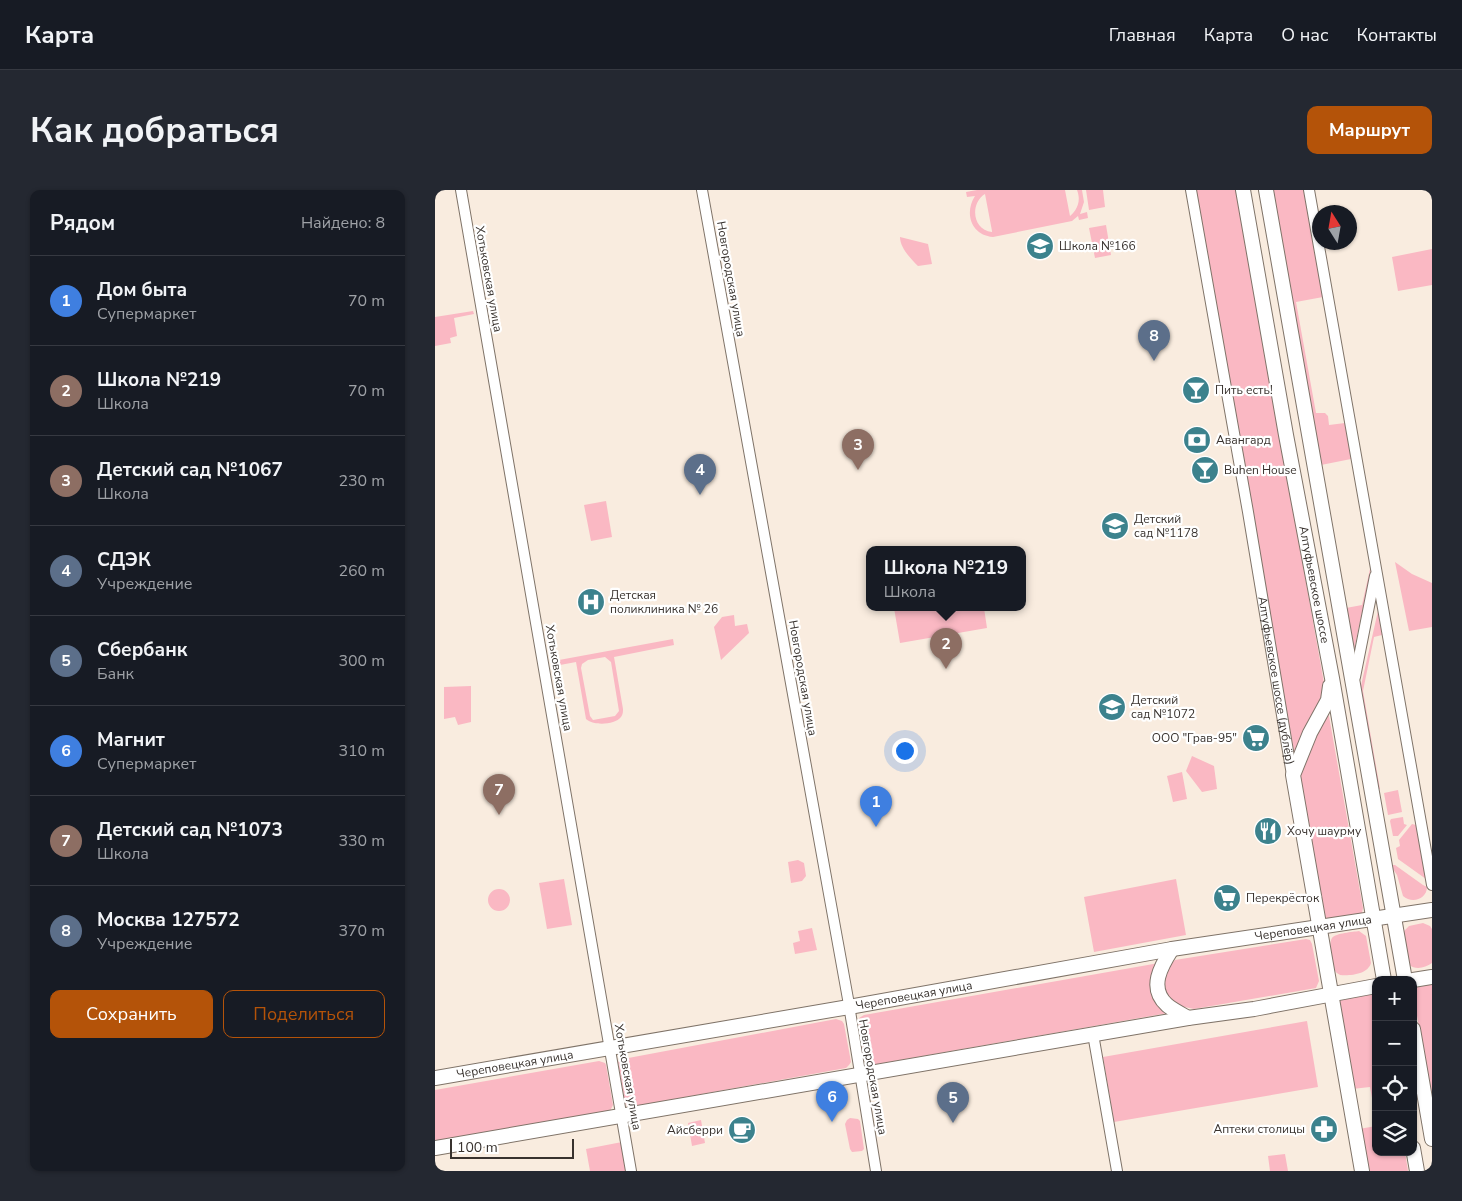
<!DOCTYPE html>
<html lang="ru">
<meta charset="utf-8">
<style>
body{margin:0;font-family:"Nunito Sans",sans-serif;background:#242831;color:#f1f3f6}
.controls{position:absolute;right:15px;bottom:15px;display:grid;overflow:hidden;border-radius:10px;box-shadow:0 1px 4px #0004}
.controls button{width:45px;height:45px;display:grid;place-items:center;padding:0;border:0;border-bottom:1px solid #363941;background:#171b24;color:#f1f3f6;font:25px sans-serif}
.compass{position:absolute;left:877px;top:15px;width:45px;height:45px;border-radius:50%;background:#171b24;box-shadow:0 1px 4px #0004;rotate:349deg}
.scale{position:absolute;left:15px;bottom:12px;width:124px;box-sizing:border-box;padding-left:5px;border:2px solid #38322e;border-top:0;font-size:14px;line-height:18px;white-space:nowrap;color:#38322e;-webkit-text-stroke:4px #fff;paint-order:stroke}
.you{position:absolute;left:469px;top:560px;width:18px;height:18px;margin:-12px;border:4px solid #fff;border-radius:50%;background:#1a73e8;box-shadow:0 0 0 8px #1a73e833}
.badge{display:grid;place-items:center;width:32px;height:32px;border-radius:50%;background:#b45309;color:#fff;font-size:16px;font-weight:700}
.pin{position:absolute;translate:-50% -41px;filter:drop-shadow(0 1px 2px #0008)}
.pin::after{content:'';position:absolute;top:26px;width:18px;height:15px;background:inherit;clip-path:polygon(0 0,100% 0,50% 100%)}
.popup{position:absolute;left:431px;top:356px;width:160px;height:65px;box-sizing:border-box;display:grid;place-content:center;border-radius:10px;background:#171b24;filter:drop-shadow(0 1px 4px #0005);font-size:16px;white-space:nowrap;color:#9ea1a6}
.popup b{font-size:19px;color:#f1f3f6}
.popup::after{content:'';position:absolute;left:50%;top:100%;margin-left:-10px;border:10px solid transparent;border-top-color:#171b24}
.list{margin:0;padding:0;list-style:none}
h2{display:flex;justify-content:space-between;align-items:center;height:65px;margin:0;padding:0 20px;font-size:21px}
h2 small{font-size:16px;font-weight:400;color:#9ea1a6}
.list li{display:grid;grid-template-columns:32px 1fr auto;gap:15px;align-items:center;box-sizing:border-box;height:90px;padding:0 20px;border-top:1px solid #363941}
.list b{display:block;font-size:19px;white-space:nowrap}
.list p{margin:0;font-size:16px;white-space:nowrap;color:#9ea1a6}
.list em{font-size:16px;font-style:normal;color:#9ea1a6}
.actions{display:flex;gap:10px;padding:15px 20px}
.actions a{flex:1;padding:11px 0;border:1px solid #b45309;border-radius:10px;text-align:center;font-size:18px;color:#b45309}
.actions .main{background:#b45309;color:#fff}
.icon{flex:none;width:28px;height:28px;fill:none;stroke:currentColor;stroke-width:2;stroke-linecap:round;stroke-linejoin:round}
.map{position:relative;flex:none;width:997px;height:981px;overflow:hidden;border-radius:10px}
header{display:flex;align-items:center;gap:30px;box-sizing:border-box;height:70px;padding:0 25px;background:#171b24;border-bottom:1px solid #363941}
header strong{font-size:24px}
nav{display:flex;gap:28px;margin-inline-start:auto;font-size:18px}
.intro{display:flex;align-items:center;justify-content:space-between;box-sizing:border-box;height:120px;padding:0 30px}
h1{margin:0;font-size:35px}
.button{padding:12px 22px;border-radius:10px;background:#b45309;color:#fff;font-size:18px;font-weight:700}
main{display:flex;gap:30px;padding:0 30px}
aside{flex:1;background:#171b24;border-radius:10px;box-shadow:0 1px 4px #0004}
.map>svg:first-child{display:block}
</style>
<header>
<strong>Карта</strong>
<nav><a>Главная</a><a>Карта</a><a>О нас</a><a>Контакты</a></nav>
</header>
<div class="intro"><h1>Как добраться</h1><a class="button">Маршрут</a></div>
<main>
<aside>
<h2>Рядом<small>Найдено: 8</small></h2>
<ul class="list">
<li><span class="badge" style="background:#3f7fe0">1</span><div><b>Дом быта</b><p>Супермаркет</p></div><em>70 m</em></li>
<li><span class="badge" style="background:#8d6e63">2</span><div><b>Школа №219</b><p>Школа</p></div><em>70 m</em></li>
<li><span class="badge" style="background:#8d6e63">3</span><div><b>Детский сад №1067</b><p>Школа</p></div><em>230 m</em></li>
<li><span class="badge" style="background:#5c6f8a">4</span><div><b>СДЭК</b><p>Учреждение</p></div><em>260 m</em></li>
<li><span class="badge" style="background:#5c6f8a">5</span><div><b>Сбербанк</b><p>Банк</p></div><em>300 m</em></li>
<li><span class="badge" style="background:#3f7fe0">6</span><div><b>Магнит</b><p>Супермаркет</p></div><em>310 m</em></li>
<li><span class="badge" style="background:#8d6e63">7</span><div><b>Детский сад №1073</b><p>Школа</p></div><em>330 m</em></li>
<li><span class="badge" style="background:#5c6f8a">8</span><div><b>Москва 127572</b><p>Учреждение</p></div><em>370 m</em></li>
</ul>
<div class="actions"><a class="main">Сохранить</a><a>Поделиться</a></div>
</aside>
<div class="map">
<svg width="997" height="981" viewBox="0 0 997 981">
<rect width="100%" height="100%" fill="#f9ecdf"/>
<path fill="#fab8c3" fill-rule="evenodd" d="M542 0H630L635 26C643 19 646 10 642 0H647L649 12 645 24 652 22 653 28 644 30 643 26 637 31 558 47C536 45 529 23 540 6L532 7 531 2ZM550 4 557 41V42C537 40 535 13 550 4Z
M651 0H668L670 17 654 20Z
M759 0H801L889 493 887 508 859 562Z
M837 0H869L888 107 861 112 881 223H890L893 226 894 235 910 233 916 269 886 275 911 418 927 415 935 379 936 380 918 465Z
M671 35 676 65 660 68 654 38Z
M465 47 493 54 497 74 483 76C476 69 465 58 465 47Z
M997 59V95L963 101 957 67Z
M38 121 39 124 19 128 22 146 15 148 16 153 0 156V127Z
M171 311 177 347 156 351 149 315Z
M960 372 977 384 997 393V437L974 441Z
M459 418H549L552 438 465 453Z
M943 421 947 445 939 447 928 501 945 599H942L925 500Z
M299 425 300 436 312 434 314 443 286 470 279 437 287 427Z
M238 449 239 455 179 467 188 519C188 522 188 524 186 527 180 535 158 536 151 529L141 472 125 475 124 470ZM170 467 176 472 184 521 180 526 158 530 155 526 146 478 147 474 153 470Z
M36 496V532L23 535 20 527 9 529V497Z
M892 524 894 526 928 718 927 723 925 725 889 730 862 586 889 525Z
M757 566 779 576 782 599 767 602 751 581Z
M747 582 752 609 738 612 732 586Z
M963 600 967 622 953 625 949 603Z
M968 627 969 634 972 635 963 646H958L955 631 956 629Z
M977 634 981 635 991 689 963 669 961 658 965 656 964 650Z
M363 670 369 673 371 686 367 691 356 693 353 672Z
M958 675H960L988 695 992 697C992 709 977 714 968 706L962 685 958 679Z
M129 689 137 735 112 739 104 693Z
M741 689 751 745 659 762 649 707Z
M53 710a11 11 0 1 1 22 0a11 11 0 1 1-22 0Z
M988 733 995 736 997 739V773C990 778 981 780 974 775L968 742 974 736Z
M377 738 382 760 360 764 358 753 365 751 363 741Z
M924 741 931 746 936 773C933 784 916 786 905 785 902 783 901 783 899 779 897 773 893 753 897 748 901 743 918 742 924 741Z
M871 749 875 750 877 754 884 791 881 798 759 819 740 815 730 804 728 786 732 777 740 770Z
M724 773 733 823 437 875 432 873 430 870 424 834V828L429 825Z
M997 791V914L978 802 984 794Z
M938 803 941 805V930L935 897 917 899 903 813 908 807Z
M401 829 407 831 409 834 416 872 414 875 411 878 195 917 192 916 190 913 183 872 188 869Z
M872 831 883 897 679 932 668 867Z
M164 871 170 873 171 875 178 915 175 921 0 951V900Z
M415 928 423 929 425 931 429 959 427 961 417 962 415 959 410 934 412 930Z
M266 930 270 953 257 956 253 933Z
M941 936V962H970L973 981H931L924 939Z
M187 952 192 981H155L151 959Z
M850 964 853 981H835L833 966Z"/>
<g fill="none" stroke-linecap="round" stroke-linejoin="round">
<g stroke="#7f7368" stroke-width="12">
<g id="minor">
<path d="M26 0 196 981"/>
<path d="M267 0 413 809 441 981"/>
<path id="s1" d="M756 0 813 322 857 585"/>
<path d="M874 0 997 695"/>
<path d="M920 487 940 386"/>
<path d="M658 844 682 981"/>
</g>
</g>
<g stroke="#7f7368" stroke-width="16">
<g id="major">
<path id="s2" d="M808 0 851 245 897 488 949 790"/>
<path d="M831 0 970 790"/>
<path d="M895 496 893 510 875 543 858 585 927 981"/>
<path d="M737 759C726 776 713 798 732 815 738 820 746 824 753 828"/>
<path d="M978 790 997 787"/>
<path d="M978 839 997 949"/>
<path id="s3" d="M0 888 414 817 737 759 997 720"/>
<path d="M0 958 753 828 819 819 941 796"/>
<path d="M978 958 982 981"/>
</g>
</g>
<use href="#minor" stroke="#fff" stroke-width="10"/>
<use href="#major" stroke="#fff" stroke-width="14"/>
</g>
<defs>
<g id="school-disc" transform="scale(1.4375)"><circle r="9.5" fill="#3c828d" stroke="#fff"/><path d="M0-5L7-2L0 1L-7-2ZM-4 1L0 2.5L4 1V4Q0 6-4 4Z" fill="#fff"/></g>
<g id="bar-disc" transform="scale(1.4375)"><circle r="9.5" fill="#3c828d" stroke="#fff"/><path d="M-6-5H6L.8 .8V4.5H3.5V6h-7V4.5H-.8V.8Z" fill="#fff"/></g>
<g id="bank-disc" transform="scale(1.4375)"><circle r="9.5" fill="#3c828d" stroke="#fff"/><path d="M-6-4H6V4H-6ZM0-2.3a2.3 2.3 0 1 0 0 4.6a2.3 2.3 0 1 0 0-4.6Z" fill="#fff"/></g>
<g id="hospital-disc" transform="scale(1.4375)"><circle r="9.5" fill="#3c828d" stroke="#fff"/><path d="M-5-5h3v3.5h4V-5h3V5h-3V1.5h-4V5h-3Z" fill="#fff"/></g>
<g id="supermarket-disc" transform="scale(1.4375)"><circle r="9.5" fill="#3c828d" stroke="#fff"/><path d="M-6-5.5h2.5l.6 2H6L4.5 2H-2.5L-4.4-4H-6ZM-1.5 3.2a1.3 1.3 0 1 0 .1 0ZM3 3.2a1.3 1.3 0 1 0 .1 0Z" fill="#fff"/></g>
<g id="restaurant-disc" transform="scale(1.4375)"><circle r="9.5" fill="#3c828d" stroke="#fff"/><path d="M-5-6h1v4h1v-4h1v4h1v-4h1v5L-1.5 .5V6h-2V.5L-5-1ZM5-6V6H3V1.5H1.5Q1.5-4 5-6Z" fill="#fff"/></g>
<g id="pharmacy-disc" transform="scale(1.4375)"><circle r="9.5" fill="#3c828d" stroke="#fff"/><path d="M-2-6h4v4h4v4h-4v4h-4v-4h-4v-4h4Z" fill="#fff"/></g>
<g id="cafe-disc" transform="scale(1.4375)"><circle r="9.5" fill="#3c828d" stroke="#fff"/><path d="M-5.5-4.5H6V0H3Q3 3.5 0 3.5H-2.5Q-5.5 3.5-5.5 0ZM3-3.2v2h1.7v-2ZM-6 4.5H4V6H-6Z" fill="#fff"/></g>
</defs>
<g fill-rule="evenodd">
<use href="#school-disc" x="605" y="56"/>
<use href="#bar-disc" x="761" y="200"/>
<use href="#bank-disc" x="762" y="250"/>
<use href="#bar-disc" x="770" y="280"/>
<use href="#school-disc" x="680" y="336"/>
<use href="#hospital-disc" x="156" y="412"/>
<use href="#school-disc" x="677" y="517"/>
<use href="#supermarket-disc" x="821" y="548"/>
<use href="#restaurant-disc" x="833" y="641"/>
<use href="#supermarket-disc" x="792" y="708"/>
<use href="#pharmacy-disc" x="889" y="939"/>
<use href="#cafe-disc" x="307" y="940"/>
</g>
<g text-anchor="middle" stroke-width="4.5" stroke-linejoin="round" paint-order="stroke">
<g font-size="12" fill="#38322e" stroke="#fff" text-anchor="start">
<text x="624" y="60">Школа №166</text>
<text x="780" y="204">Пить есть!</text>
<text x="781" y="254">Авангард</text>
<text x="789" y="284">Buhen House</text>
<text x="699" y="333">Детский<tspan x="699" dy="14">сад №1178</tspan></text>
<text x="175" y="409">Детская<tspan x="175" dy="14">поликлиника № 26</tspan></text>
<text x="696" y="514">Детский<tspan x="696" dy="14">сад №1072</tspan></text>
<text x="802" y="552" text-anchor="end">ООО "Грав-95"</text>
<text x="852" y="645">Хочу шаурму</text>
<text x="811" y="712">Перекрёсток</text>
<text x="870" y="943" text-anchor="end">Аптеки столицы</text>
<text x="288" y="944" text-anchor="end">Айсберри</text>
</g>
<g font-size="12" fill="#38322e" stroke="#fff">
<text transform="translate(54 89) rotate(80)" y="4">Хотьковская улица</text>
<text transform="translate(296 89) rotate(80)" y="4">Новгородская улица</text>
<text dy="4" stroke="none"><textPath href="#s2" startOffset="401">Алтуфьевское шоссе</textPath></text>
<text transform="translate(124 488) rotate(80)" y="4">Хотьковская улица</text>
<text transform="translate(368 488) rotate(80)" y="4">Новгородская улица</text>
<text dy="4" stroke="none"><textPath href="#s1" startOffset="498">Алтуфьевское шоссе (дублёр)</textPath></text>
<text dy="4" stroke="none"><textPath href="#s3" startOffset="891">Череповецкая улица</textPath></text>
<text dy="4" stroke="none"><textPath href="#s3" startOffset="486">Череповецкая улица</textPath></text>
<text dy="4" stroke="none"><textPath href="#s3" startOffset="81">Череповецкая улица</textPath></text>
<text transform="translate(193 887) rotate(80)" y="4">Хотьковская улица</text>
<text transform="translate(438 887) rotate(80)" y="4">Новгородская улица</text>
</g>
</g>
</svg>
<div class="controls">
<button>+</button>
<button>−</button>
<button><svg class="icon" aria-label="locate" viewBox="0 0 24 24"><circle cx="12" cy="12" r="6"/><path d="M12 2v4M12 18v4M2 12h4M18 12h4"/></svg></button>
<button><svg class="icon" aria-label="layers" viewBox="0 0 24 24"><path d="M12 4l9 5-9 5-9-5zM3 14l9 5 9-5"/></svg></button>
</div>
<svg class="compass" viewBox="-18 -18 36 36"><path d="M0-13l5 13h-10z" fill="#e53935"/><path d="M0 13l5-13h-10z" fill="#9ea1a6"/></svg>
<div class="scale">100 m</div>
<div class="you"></div>
<div class="pin badge" style="left:441px;top:637px;background:#3f7fe0">1</div>
<div class="pin badge" style="left:511px;top:479px;background:#8d6e63">2</div>
<div class="popup"><b>Школа №219</b>Школа</div>
<div class="pin badge" style="left:423px;top:280px;background:#8d6e63">3</div>
<div class="pin badge" style="left:265px;top:305px;background:#5c6f8a">4</div>
<div class="pin badge" style="left:518px;top:933px;background:#5c6f8a">5</div>
<div class="pin badge" style="left:397px;top:932px;background:#3f7fe0">6</div>
<div class="pin badge" style="left:64px;top:625px;background:#8d6e63">7</div>
<div class="pin badge" style="left:719px;top:171px;background:#5c6f8a">8</div>
</div>
</main>
